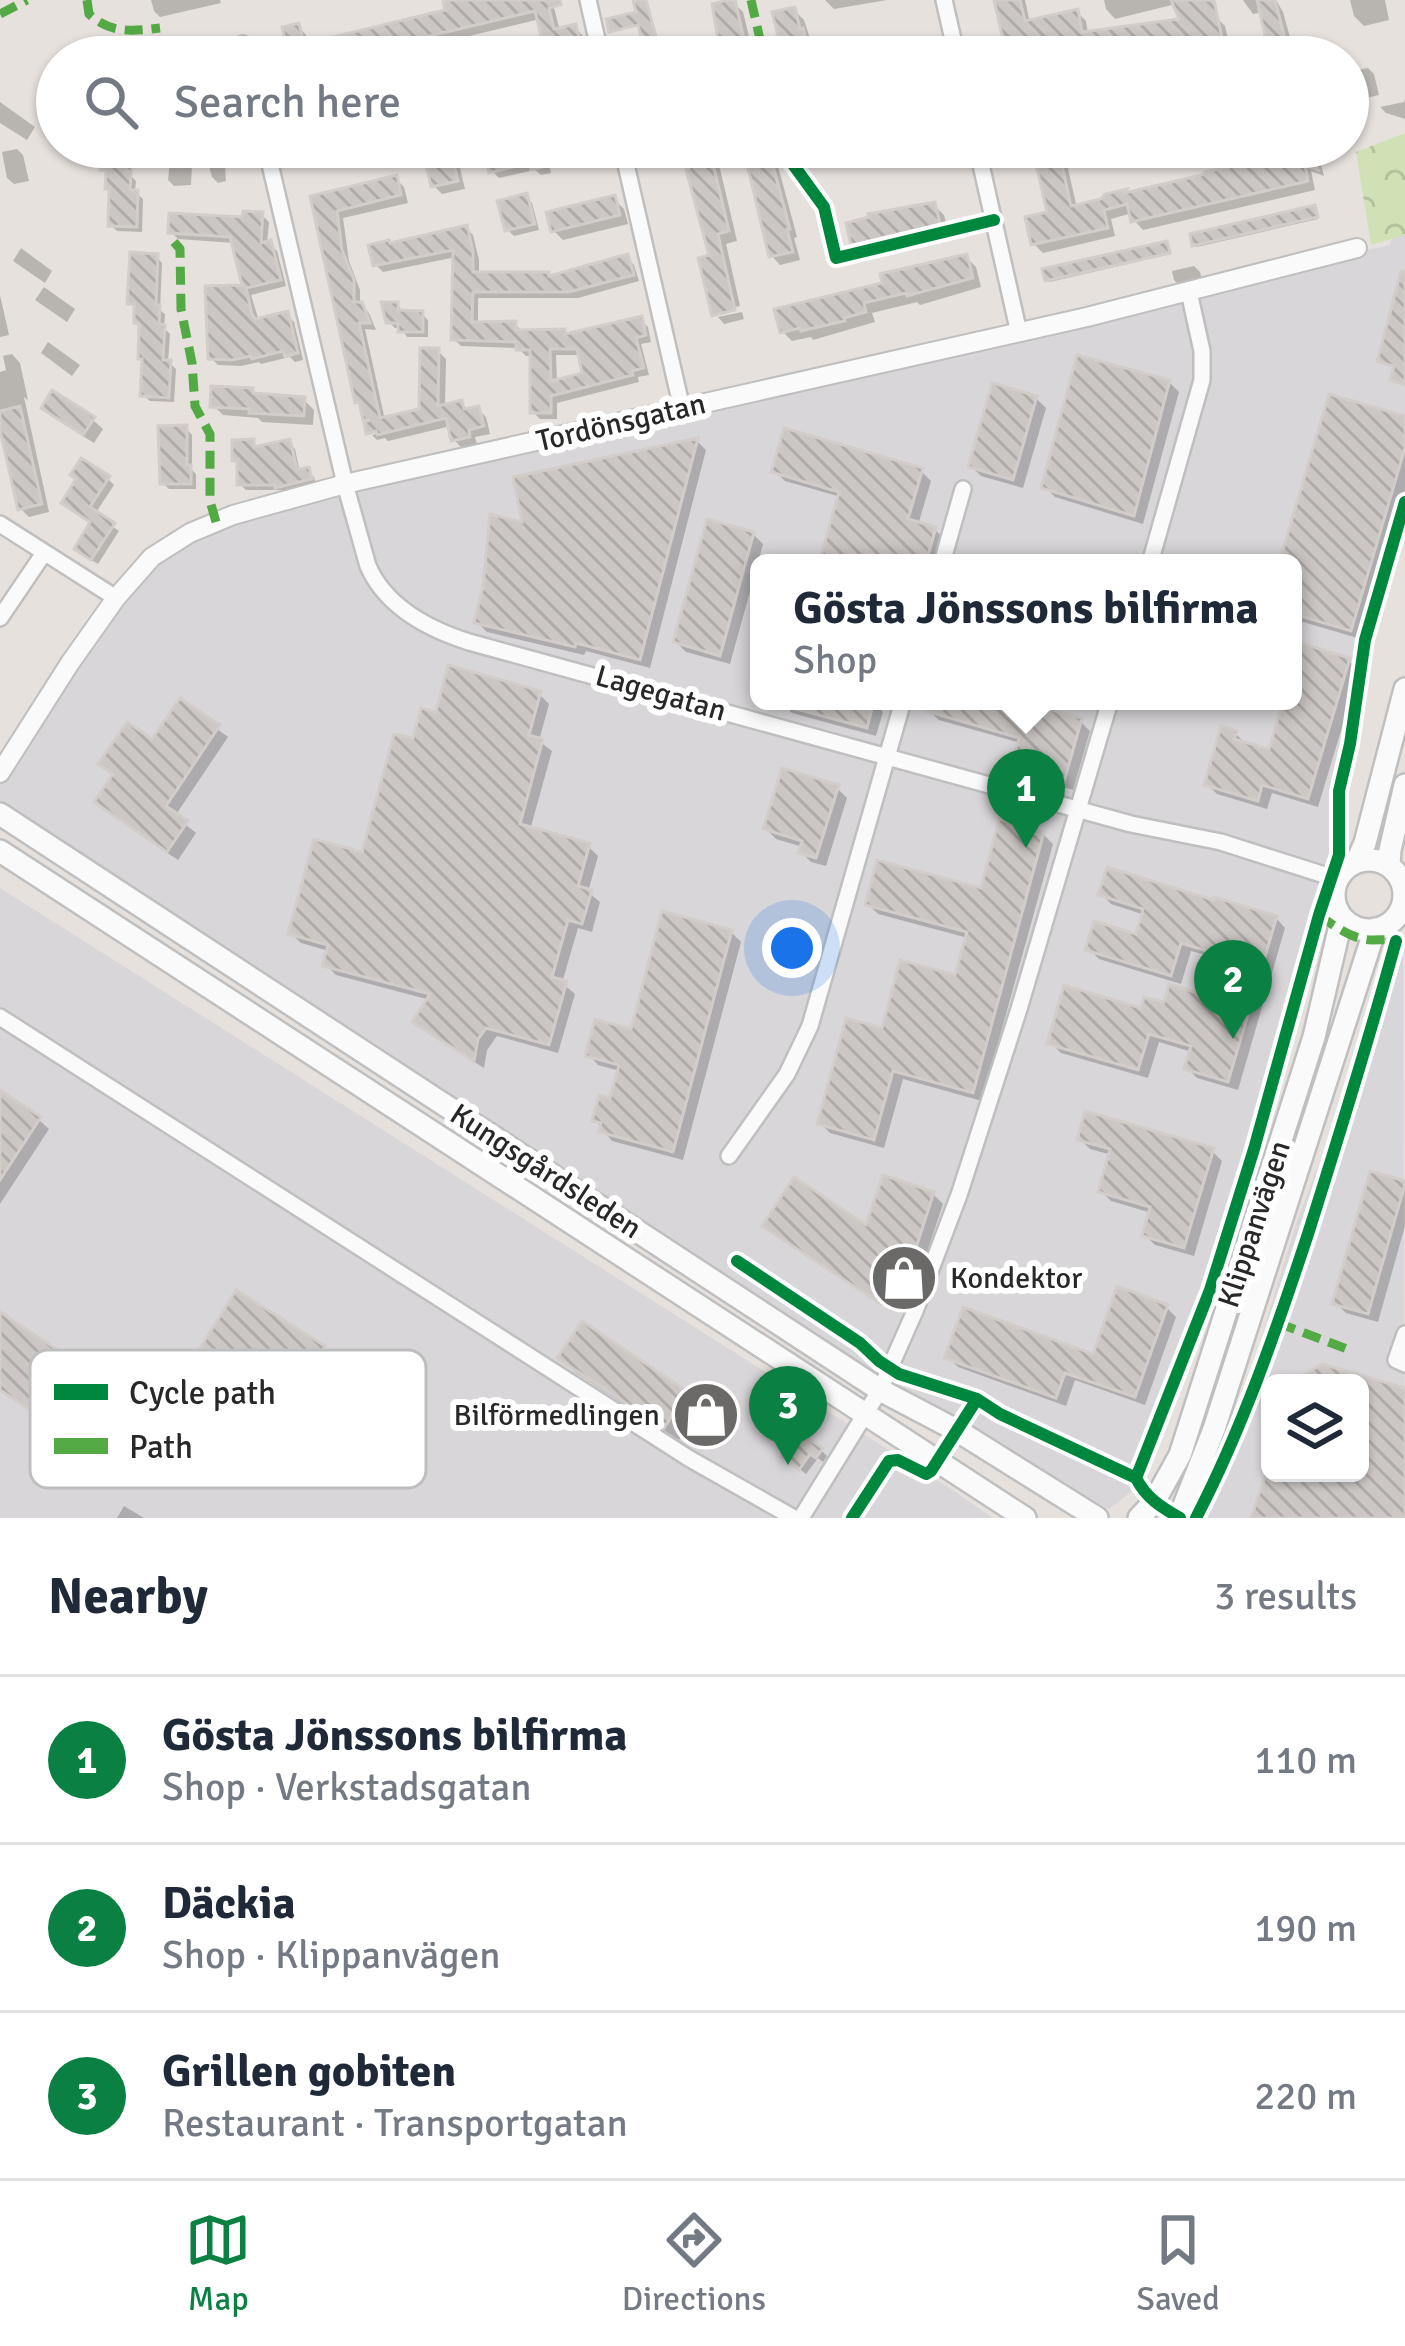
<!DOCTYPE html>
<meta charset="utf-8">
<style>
body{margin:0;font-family:Signika,sans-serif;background:#f6f6f7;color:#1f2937}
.controls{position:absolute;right:36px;bottom:36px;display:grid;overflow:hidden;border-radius:18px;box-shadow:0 3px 9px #0004}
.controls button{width:108px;height:108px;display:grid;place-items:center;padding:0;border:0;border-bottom:3px solid #e0e1e3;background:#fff;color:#1f2937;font:60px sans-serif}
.you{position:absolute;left:792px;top:948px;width:42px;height:42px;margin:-30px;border:9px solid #fff;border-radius:50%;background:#1a73e8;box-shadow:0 0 0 18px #1a73e833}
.badge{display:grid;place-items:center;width:78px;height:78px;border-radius:50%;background:#0b8043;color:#fff;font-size:39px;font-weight:700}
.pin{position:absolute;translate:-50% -99px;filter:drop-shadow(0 3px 6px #0008)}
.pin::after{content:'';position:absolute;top:63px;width:42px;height:36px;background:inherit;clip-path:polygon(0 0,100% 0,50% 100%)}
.popup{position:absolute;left:750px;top:554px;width:552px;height:156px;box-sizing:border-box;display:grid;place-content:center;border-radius:18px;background:#fff;filter:drop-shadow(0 3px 9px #0005);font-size:39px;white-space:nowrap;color:#747a83}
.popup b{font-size:45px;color:#1f2937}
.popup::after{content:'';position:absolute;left:50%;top:100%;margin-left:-24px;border:24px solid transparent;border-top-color:#fff}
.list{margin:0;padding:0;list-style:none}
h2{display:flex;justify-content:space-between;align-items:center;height:156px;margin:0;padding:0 48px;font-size:51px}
h2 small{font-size:39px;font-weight:400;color:#747a83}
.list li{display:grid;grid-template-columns:78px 1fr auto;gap:36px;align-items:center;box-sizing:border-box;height:168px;padding:0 48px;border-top:3px solid #e0e1e3}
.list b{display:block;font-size:45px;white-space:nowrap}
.list p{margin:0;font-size:39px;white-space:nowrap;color:#747a83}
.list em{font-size:39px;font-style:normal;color:#747a83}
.icon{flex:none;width:66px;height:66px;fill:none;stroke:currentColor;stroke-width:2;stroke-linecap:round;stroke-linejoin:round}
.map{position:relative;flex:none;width:1405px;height:1518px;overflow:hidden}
.search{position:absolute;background:#fff;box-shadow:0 3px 9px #0004;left:36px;right:36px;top:36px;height:132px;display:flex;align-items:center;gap:30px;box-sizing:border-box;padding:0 42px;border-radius:66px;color:#747a83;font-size:45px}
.sheet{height:660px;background:#fff}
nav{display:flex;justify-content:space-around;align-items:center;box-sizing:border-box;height:168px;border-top:3px solid #e0e1e3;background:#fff;font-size:33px;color:#747a83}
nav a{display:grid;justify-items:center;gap:6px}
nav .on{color:#0b8043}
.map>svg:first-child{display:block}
</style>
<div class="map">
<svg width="1405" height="1518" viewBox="0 0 1405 1518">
<defs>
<pattern id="forest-crowns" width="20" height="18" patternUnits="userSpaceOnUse" patternTransform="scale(3)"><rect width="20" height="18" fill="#d0e2b5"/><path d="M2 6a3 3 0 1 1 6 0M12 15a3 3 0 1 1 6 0" fill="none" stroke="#b3c29c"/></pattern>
<pattern id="building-back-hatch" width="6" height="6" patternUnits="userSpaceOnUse" patternTransform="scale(3)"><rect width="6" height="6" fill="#ccc7c4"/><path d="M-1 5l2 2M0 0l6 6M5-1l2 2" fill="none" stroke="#afaba8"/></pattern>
</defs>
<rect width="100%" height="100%" fill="#e7e1dd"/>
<path fill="#d9d6d9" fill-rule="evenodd" d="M1397 229 1405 230V523L1373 639 1348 783 1345 838 1291 1037 1214 1294 1146 1480 1109 1509 878 1387 0 811V779L144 568 233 517 1389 245ZM759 563H1293V701H759Z
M0 888 954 1491 993 1518H0Z
M1403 943 1405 1518H1206L1297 1221ZM1270 1383H1360V1473H1270Z"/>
<path fill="url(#forest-crowns)" d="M1405 133V235L1371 245 1356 152Z"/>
<path fill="#0003" fill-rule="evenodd" d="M151 0H220L221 3 160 17 154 11Z
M465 0H552L560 31 575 28 583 36 586 51 555 57 540 19 436 44 438 57H293L298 26 306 35 309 46 448 12Z
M825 0H887L834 9Z
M997 0H1025L1030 23 1077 12 1086 21 1088 34 1183 21 1176 4 1115 19 1106 9 1104 0H1214L1217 18 1225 26 1230 47 1187 57H1156L1152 52 1132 57H1010Z
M1243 0H1276L1283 12 1293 48 1288 50 1289 57H1256L1271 47 1263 12 1253 14Z
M1350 0H1385L1389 20 1364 26 1354 16Z
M733 2 743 12 754 57H726Z
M794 10 804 20 816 57H786Z
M515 43 522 50 524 57H508L505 45Z
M931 46 941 57H872L908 48 911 51Z
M201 49 207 57H192L191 52Z
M1368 68 1374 74 1379 95 1353 101 1348 96V72Z
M1405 99V119L1386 113 1380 107 1404 102Z
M0 102 35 127 27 140 0 123Z
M97 147H128L132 160 131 176 136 181 135 192 143 199 142 232 117 231 111 225 108 175 103 169V158L97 152Z
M162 147H193L191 185 174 186 168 180 170 161 161 154Z
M204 147H257L259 158 225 166 226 181 218 183 212 177Z
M425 147H455L465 189 442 194 434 186Z
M486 147H545L551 173 541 175 535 170 499 178 492 171Z
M703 147H708L717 156 737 241 726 244 740 306 717 311V317L715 314Z
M736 147H784L774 151 797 237 794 238 800 260 780 265 772 256 748 157H745Z
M808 147H897L880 151 881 154 820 165 810 155Z
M1035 147H1063L1077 208 1301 155 1298 147H1316L1324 176 1311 171 1315 190 1143 230 1134 220 1132 213 1111 219 1115 236 1043 253 1034 244 1050 214Z
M1114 147H1142L1146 163 1127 168 1117 158Z
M17 149 23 155 29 181 14 184 7 178 2 152Z
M396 179 404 187 408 203 343 218 349 261 360 290V304L369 313 376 330 365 329 385 420 422 412 438 351 446 359 445 407 461 403 469 411 478 409 486 417 490 434 475 437 477 444 462 448 454 440 451 426 388 441 385 438 377 440 372 435 391 430 370 429V433L369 432 371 423 358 401 313 198Z
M526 197 532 203 539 230 514 236 508 230Z
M614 199 624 209 628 224 563 240 553 230Z
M934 205 944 215 949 234 864 253 854 244Z
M1316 211 1318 219 1197 247 1195 244Z
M262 215 269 222 267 244H270L277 251 286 286 251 295 259 321 287 315 294 322 303 360 295 362 290 357 261 364 259 362 241 366 218 365 211 358 208 289 246 288 235 243 178 239 171 232Z
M466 228 473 235 479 260V275L551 278 627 258 634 265 639 281 578 298H478V324H515L522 331 564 332 568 337 641 320 648 327 651 342 641 344 649 375 638 377 639 382 557 403V419H540L533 412V356H526L518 348 461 346 454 339 456 257 383 272 376 265ZM556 355H581L586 375 557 382Z
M1166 244 1170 254 1050 282 1048 280Z
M21 248 52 271 45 283 13 261Z
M156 256 162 263 160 310 165 314 164 328 170 334 168 362 176 369 174 402 150 401 143 395 142 328 137 322V310L130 303Z
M966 257 976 267 981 287 920 305 917 302 872 313 875 322 813 340 811 337 792 341 782 331Z
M1194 266 1200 272 1202 280 1180 286 1174 280 1172 271Z
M44 287 75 309 67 322 35 300Z
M0 295 9 335 0 337Z
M397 305 405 313 422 314 428 320V337H407L401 328H395L389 322Z
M742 312 744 319 724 324 718 317Z
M48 342 80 365 72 376 41 353Z
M12 354 20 363 28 400 24 397 49 512 29 517 20 508 0 416V372L6 370 3 356Z
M1169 382 1179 392 1143 524 1055 497 1045 487Z
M252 391 257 397 304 400 314 410 313 425 262 422 258 418 223 415 213 405Z
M1036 398 1046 408 1023 488 981 476 971 466Z
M1331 398 1405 419V489L1361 639 1293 619V563H1283Z
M45 408 93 420 103 429 94 443 54 418Z
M186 428 192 435V470L196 474V489H169L163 483Z
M697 441 706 450 650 668 586 651 584 655 487 632 477 622 486 587 526 526Z
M253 442 260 449 289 442 295 449 300 473 308 471 314 477 316 485 284 492 282 490H246L240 484V464L235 459Z
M775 471H921L931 481 918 525 935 530 945 539 938 563H822L841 497 785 481Z
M108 479 114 485 95 514 119 531 98 564 83 555 93 523 71 509Z
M753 534 763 544 730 664 686 652 676 642Z
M1293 653 1349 661 1359 671 1318 807 1272 793 1267 809 1217 794 1207 784 1235 733 1245 743 1271 753 1286 703 1280 701H1293Z
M539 694 549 704 539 741 552 751 530 830 588 846 598 856 588 892 600 902 592 932 578 928 562 983 575 994 558 1053 497 1036 487 1050 484 1068 426 1032 416 1022 430 1000 336 975 326 965 329 951 301 943 291 933 364 856 415 742 438 715Z
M180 702 228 737 175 816 196 833 178 860 107 812 97 802 152 743Z
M873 702 883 712 876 736 792 713 782 703Z
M929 711 1080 721 1090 731 1073 790 1024 776 1014 766 1021 743 939 720Z
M837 788 847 798 826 866 811 862 801 852 803 847 776 839 766 829Z
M1043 834 1053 844 982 1101 903 1079 884 1148 830 1133 820 1123 884 1031 957 979 968 938 878 914 868 904 983 892Z
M1101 894 1276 918 1285 928 1238 1090 1197 1078 1187 1068 1192 1052 1159 1042 1148 1078 1061 1053 1051 1043 1197 996 1209 956 1191 951 1181 984 1099 959 1089 949 1138 938 1145 915 1111 904Z
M731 932 741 942 683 1160 612 1141 595 1120 612 1101 620 1071 598 1065 589 1055 633 1033Z
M0 1094 39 1120 49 1129 0 1204Z
M1080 1139 1212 1151 1222 1161 1194 1256 1155 1245 1145 1235 1152 1213 1111 1201 1101 1191 1112 1155 1090 1149Z
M1372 1174 1405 1184V1226L1378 1322 1346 1313 1336 1303Z
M933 1194 943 1204 923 1264 892 1311 776 1235 868 1230Z
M1166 1307 1176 1317 1145 1405 1075 1380 1066 1406 958 1367 948 1357 1095 1358Z
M0 1316 79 1368 89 1378 56 1428 0 1391Z
M323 1348 333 1358 327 1367 355 1388 299 1477 208 1420 198 1410 218 1378 217 1363 202 1350Z
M561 1358 686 1394 700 1408 679 1440 575 1372Z
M821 1450 827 1456 823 1462 818 1458 806 1474 784 1457Z
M124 1506 144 1518H117Z"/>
<path fill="url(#building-back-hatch)" stroke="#d2cdc9" stroke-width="3" fill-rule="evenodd" d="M452 0H560L561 5 549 8 554 29 576 24 583 57H546L535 11 429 36 431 44 375 57H289L282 27 299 23 304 44 445 10 443 2Z
M633 0H646L661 55 646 57 638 25 609 32 606 19 636 12Z
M727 0H735L748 57H721L712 4Z
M994 0H1020L1025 21 1078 9 1082 32 1179 19 1171 0H1214L1222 38 1150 55 1146 43 1102 55V57H1007Z
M1257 0H1275L1285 39 1281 41 1284 57H1236L1235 52 1267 45Z
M795 7 800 29 803 28 810 57H783L772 12Z
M101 147H122V155H127L126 171H131L130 190H138L137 227 108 226 109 189H105L106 171 100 170Z
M422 147H450L458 181 431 187Z
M483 147H541L546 166 531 170 529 163 489 173Z
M684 147H709L729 231 718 234 735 310 712 316 698 258 709 255 686 170 689 169Z
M743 147H768L790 229H787L793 252 769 257Z
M1032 147H1058L1071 206 1101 199 1105 194 1127 189 1124 193 1202 175 1205 172 1302 152V149L1310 147 1318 170 1305 165 1308 181 1131 222 1127 204 1104 210 1108 228 1031 245 1025 217 1047 212Z
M397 175 401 195 337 211 342 250 354 280V302H362L370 323H359L380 418 419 409 420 348H439L438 406 462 400 464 409 479 406 484 426 469 430 470 437 451 441 446 418 377 435 376 431 366 434 364 422 370 420H363L359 402 355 403 310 196Z
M527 193 535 224 505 231 497 201Z
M615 195 620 215 551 232 546 212Z
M935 202 940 224 851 245 846 223 869 217 868 214Z
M1315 205 1318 217 1192 246 1190 234Z
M243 211 263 212 261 243 271 240 281 280 246 288 252 314 255 319 288 311 298 353 285 357 283 351 252 359 251 356 232 360 208 359 205 286 242 285 230 237 168 233 169 213 242 217Z
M467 225 473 251V272H549V276L628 254 634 275 569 292H473L472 322 516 321V330L565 329V334L642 316 646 335 636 338 644 368 632 371 633 375 551 396V413H530V350H516V342L451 340 453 250 373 266 368 245 389 240 390 243ZM550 349H577L582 373 551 381Z
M1167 241 1170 253 1045 281 1042 269Z
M130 252 158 254 156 305H160L159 324 165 325 163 360H171L169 398 140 396 142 359H138L139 324 134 323V304H127Z
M967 254 973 278 907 296 906 293 864 303 866 312 844 318 845 321 801 331 800 328 780 333 774 309 882 283 880 274Z
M1401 271H1405V385L1390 380 1394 366 1377 362Z
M381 302H398V310L423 311V332H398V323H386Z
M1077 355 1170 380 1134 516 1041 488Z
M992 383 1037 396 1013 480 968 467Z
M211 386 253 388V393L305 397 304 416 249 413 250 409 210 407Z
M52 390 95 417 83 435 41 408Z
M1329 394 1405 416V448L1351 631 1293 614V563H1279Z
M20 406 42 504 18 510 0 430V411Z
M187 425V465H191V484H160L158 426Z
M784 428 923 468 908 519 936 527 926 563H819L839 492 771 472Z
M698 438 640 660 576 643 575 647 474 623 483 587 490 514 522 522 513 477Z
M254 439V447L290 439 297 470 309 467 312 479 275 488V485H237V461H232V440Z
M81 458 110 476 90 507 115 523 91 560 74 549 90 522 61 503 76 479 70 475Z
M707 519 754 532 720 656 673 642Z
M1300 643 1350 658 1308 799 1262 785 1258 801 1204 785 1221 726 1237 731 1234 739 1269 749 1283 701H1293V649L1298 651Z
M448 665 541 691 529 735 543 739 520 824 590 843 578 886 592 890 582 924 568 920 552 977 567 981 549 1045 486 1028 478 1039 474 1061 412 1022 430 994 322 966 328 945 288 934 314 839 362 852 394 734 413 738 421 708 436 712Z
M180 698 220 725 166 806 188 821 167 852 94 802 113 774 98 764 127 722 152 739Z
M782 701H874L867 728 781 705Z
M929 701H1019L1082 718 1064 782 1011 767 1019 738 926 711Z
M782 768 839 785 816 858 798 853 802 841 763 829Z
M999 819 1044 832 973 1093 893 1071 874 1140 817 1124 846 1018 882 1028 900 960 955 975 967 932 865 905 877 860 981 888Z
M1107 867 1213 900 1214 897 1277 916 1228 1082 1184 1069 1191 1046 1149 1034 1138 1070 1047 1044 1064 985 1141 1008 1144 997 1164 1002 1169 984 1195 992 1207 951 1181 943 1171 976 1085 950 1094 921 1136 934 1143 909 1098 895Z
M662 911 732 930 673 1152 599 1132 601 1123 592 1121 599 1095 610 1098 619 1065 585 1056 595 1019 631 1029Z
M0 1090 41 1117 0 1180Z
M1085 1111 1214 1148 1184 1248 1142 1236 1150 1207 1098 1192 1110 1149 1077 1140Z
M1370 1171 1405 1181V1184L1368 1314 1332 1304Z
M883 1175 934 1192 914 1254 881 1304 762 1226 794 1177 866 1225Z
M1117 1286 1168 1305 1135 1397 1065 1373 1056 1398 944 1358 963 1307 1093 1354Z
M236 1290 325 1346 318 1358 347 1376 288 1470 194 1411 215 1377 208 1372 215 1361 199 1350Z
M0 1312 81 1365 45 1420 0 1390Z
M582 1321 688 1392 664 1428 557 1358Z
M1322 1364 1405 1388V1518H1251L1266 1473H1360V1383H1290Z
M798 1432 823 1448 816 1458 810 1454 799 1470 781 1457Z"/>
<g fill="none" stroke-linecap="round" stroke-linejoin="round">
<g stroke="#c0bfbf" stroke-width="20">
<path id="minor" d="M588 0 601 57
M944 0 957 57
M243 44 246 57
M266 147 345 484 368 566C386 607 428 629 469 642L1131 824 1221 842 1337 879
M622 147 682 409
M977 147 1019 333
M0 524 116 598
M942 563 963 489
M1150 563 1202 380V351L1189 292
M0 618 44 553
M1402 907 1405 908
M0 1017 690 1459 794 1518
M729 1156 787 1074 810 1026 903 701
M1405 1334 1396 1360 1405 1364
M801 1518 880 1390 915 1311 959 1195 1019 1009 1110 701"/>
</g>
<g stroke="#c0bfbf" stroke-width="22">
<path id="tertiary" d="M0 773 70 663 116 598 152 557 190 533 233 515 345 484 1087 317 1357 248"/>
</g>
<g stroke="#c0bfbf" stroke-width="26">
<path id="secondary" d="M0 814 880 1390 958 1431 1097 1518
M0 851 1025 1518
M1334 895a35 35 0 1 1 70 0a35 35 0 1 1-70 0Z
M1357 861 1365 843 1405 689
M1389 865 1390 850 1405 785
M1139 1518 1154 1502 1180 1455 1314 1037 1342 917
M1179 1518 1214 1429 1375 929"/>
</g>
<use href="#minor" stroke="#fbfafa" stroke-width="15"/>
<use href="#tertiary" stroke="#fbfafa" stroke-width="18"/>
<use href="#secondary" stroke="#fbfafa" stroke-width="21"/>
<path stroke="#53aa44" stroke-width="9" stroke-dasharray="18 9" stroke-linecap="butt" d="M87 0 89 14C110 34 133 31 160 28
M751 0 764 57
M0 14 27 0
M174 242 180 249 181 309 192 363 195 406 210 434V501L216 522
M1319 915C1334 926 1353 940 1372 940 1385 940 1388 939 1402 941
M1278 1323 1347 1349"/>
<g stroke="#fff" stroke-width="20">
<path id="cycleway" d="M785 147 792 163 824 207 836 258 994 220
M737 1261 860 1343 879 1361 899 1374 977 1399 1000 1414 1136 1478
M852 1518 889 1461 898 1460 926 1474 931 1471 977 1399
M1180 1518C1161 1507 1146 1498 1136 1478L1210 1290 1254 1149 1319 915 1339 855V791L1350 744 1365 640 1405 502
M1196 1518C1243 1427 1276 1331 1308 1234 1339 1136 1369 1039 1396 941"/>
</g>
<use href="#cycleway" stroke="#00873e" stroke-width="12"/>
</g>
<defs>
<g id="shop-disc" transform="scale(3.45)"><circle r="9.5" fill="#6b6967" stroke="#fff"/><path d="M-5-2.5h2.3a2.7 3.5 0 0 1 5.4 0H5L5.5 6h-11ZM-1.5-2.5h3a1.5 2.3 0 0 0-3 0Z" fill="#fff"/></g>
</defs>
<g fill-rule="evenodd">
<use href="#shop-disc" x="904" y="1278"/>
<use href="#shop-disc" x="706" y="1415"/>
</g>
<g text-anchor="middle" stroke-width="12" stroke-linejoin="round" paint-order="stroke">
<g font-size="30" fill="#282828" stroke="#fff">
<text transform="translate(621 422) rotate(-13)" y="10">Tordönsgatan</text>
<text transform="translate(661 693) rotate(16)" y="10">Lagegatan</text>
<text transform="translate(546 1171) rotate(33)" y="10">Kungsgårdsleden</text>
<text transform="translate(1254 1224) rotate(-72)" y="10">Klippanvägen</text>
</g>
<g font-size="30" fill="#282828" stroke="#fff" text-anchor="start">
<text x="950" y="1288">Kondektor</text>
<text x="660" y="1425" text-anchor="end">Bilförmedlingen</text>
</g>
</g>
<rect x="30" y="1350" width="396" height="138" rx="18" fill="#fff" stroke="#bebebe" stroke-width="3"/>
<rect x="54" y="1384" width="54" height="16" fill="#00873e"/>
<rect x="54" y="1438" width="54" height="16" fill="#53aa44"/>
<g font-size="33" fill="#282828">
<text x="129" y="1404">Cycle path</text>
<text x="129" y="1458">Path</text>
</g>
</svg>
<div class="controls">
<button><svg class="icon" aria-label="layers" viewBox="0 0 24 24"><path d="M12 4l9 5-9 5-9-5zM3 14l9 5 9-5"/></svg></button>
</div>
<div class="you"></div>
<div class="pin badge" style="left:1026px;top:848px">1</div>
<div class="popup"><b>Gösta Jönssons bilfirma</b>Shop</div>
<div class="pin badge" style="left:1233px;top:1039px">2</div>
<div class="pin badge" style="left:788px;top:1465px">3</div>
<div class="search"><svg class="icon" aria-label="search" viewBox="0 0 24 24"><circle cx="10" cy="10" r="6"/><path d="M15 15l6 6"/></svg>Search here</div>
</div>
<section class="sheet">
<h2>Nearby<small>3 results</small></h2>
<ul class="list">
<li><span class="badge">1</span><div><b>Gösta Jönssons bilfirma</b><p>Shop · Verkstadsgatan</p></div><em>110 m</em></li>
<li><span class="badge">2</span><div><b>Däckia</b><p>Shop · Klippanvägen</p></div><em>190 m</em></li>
<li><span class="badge">3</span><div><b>Grillen gobiten</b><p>Restaurant · Transportgatan</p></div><em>220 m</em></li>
</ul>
</section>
<nav>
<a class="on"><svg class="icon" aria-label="map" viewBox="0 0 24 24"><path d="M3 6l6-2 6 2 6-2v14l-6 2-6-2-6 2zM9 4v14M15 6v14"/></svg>Map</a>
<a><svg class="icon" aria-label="directions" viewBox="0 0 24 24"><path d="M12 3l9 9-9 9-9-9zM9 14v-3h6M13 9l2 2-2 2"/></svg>Directions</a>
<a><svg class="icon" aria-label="saved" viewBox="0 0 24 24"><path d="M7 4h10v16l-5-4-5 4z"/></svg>Saved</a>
</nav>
